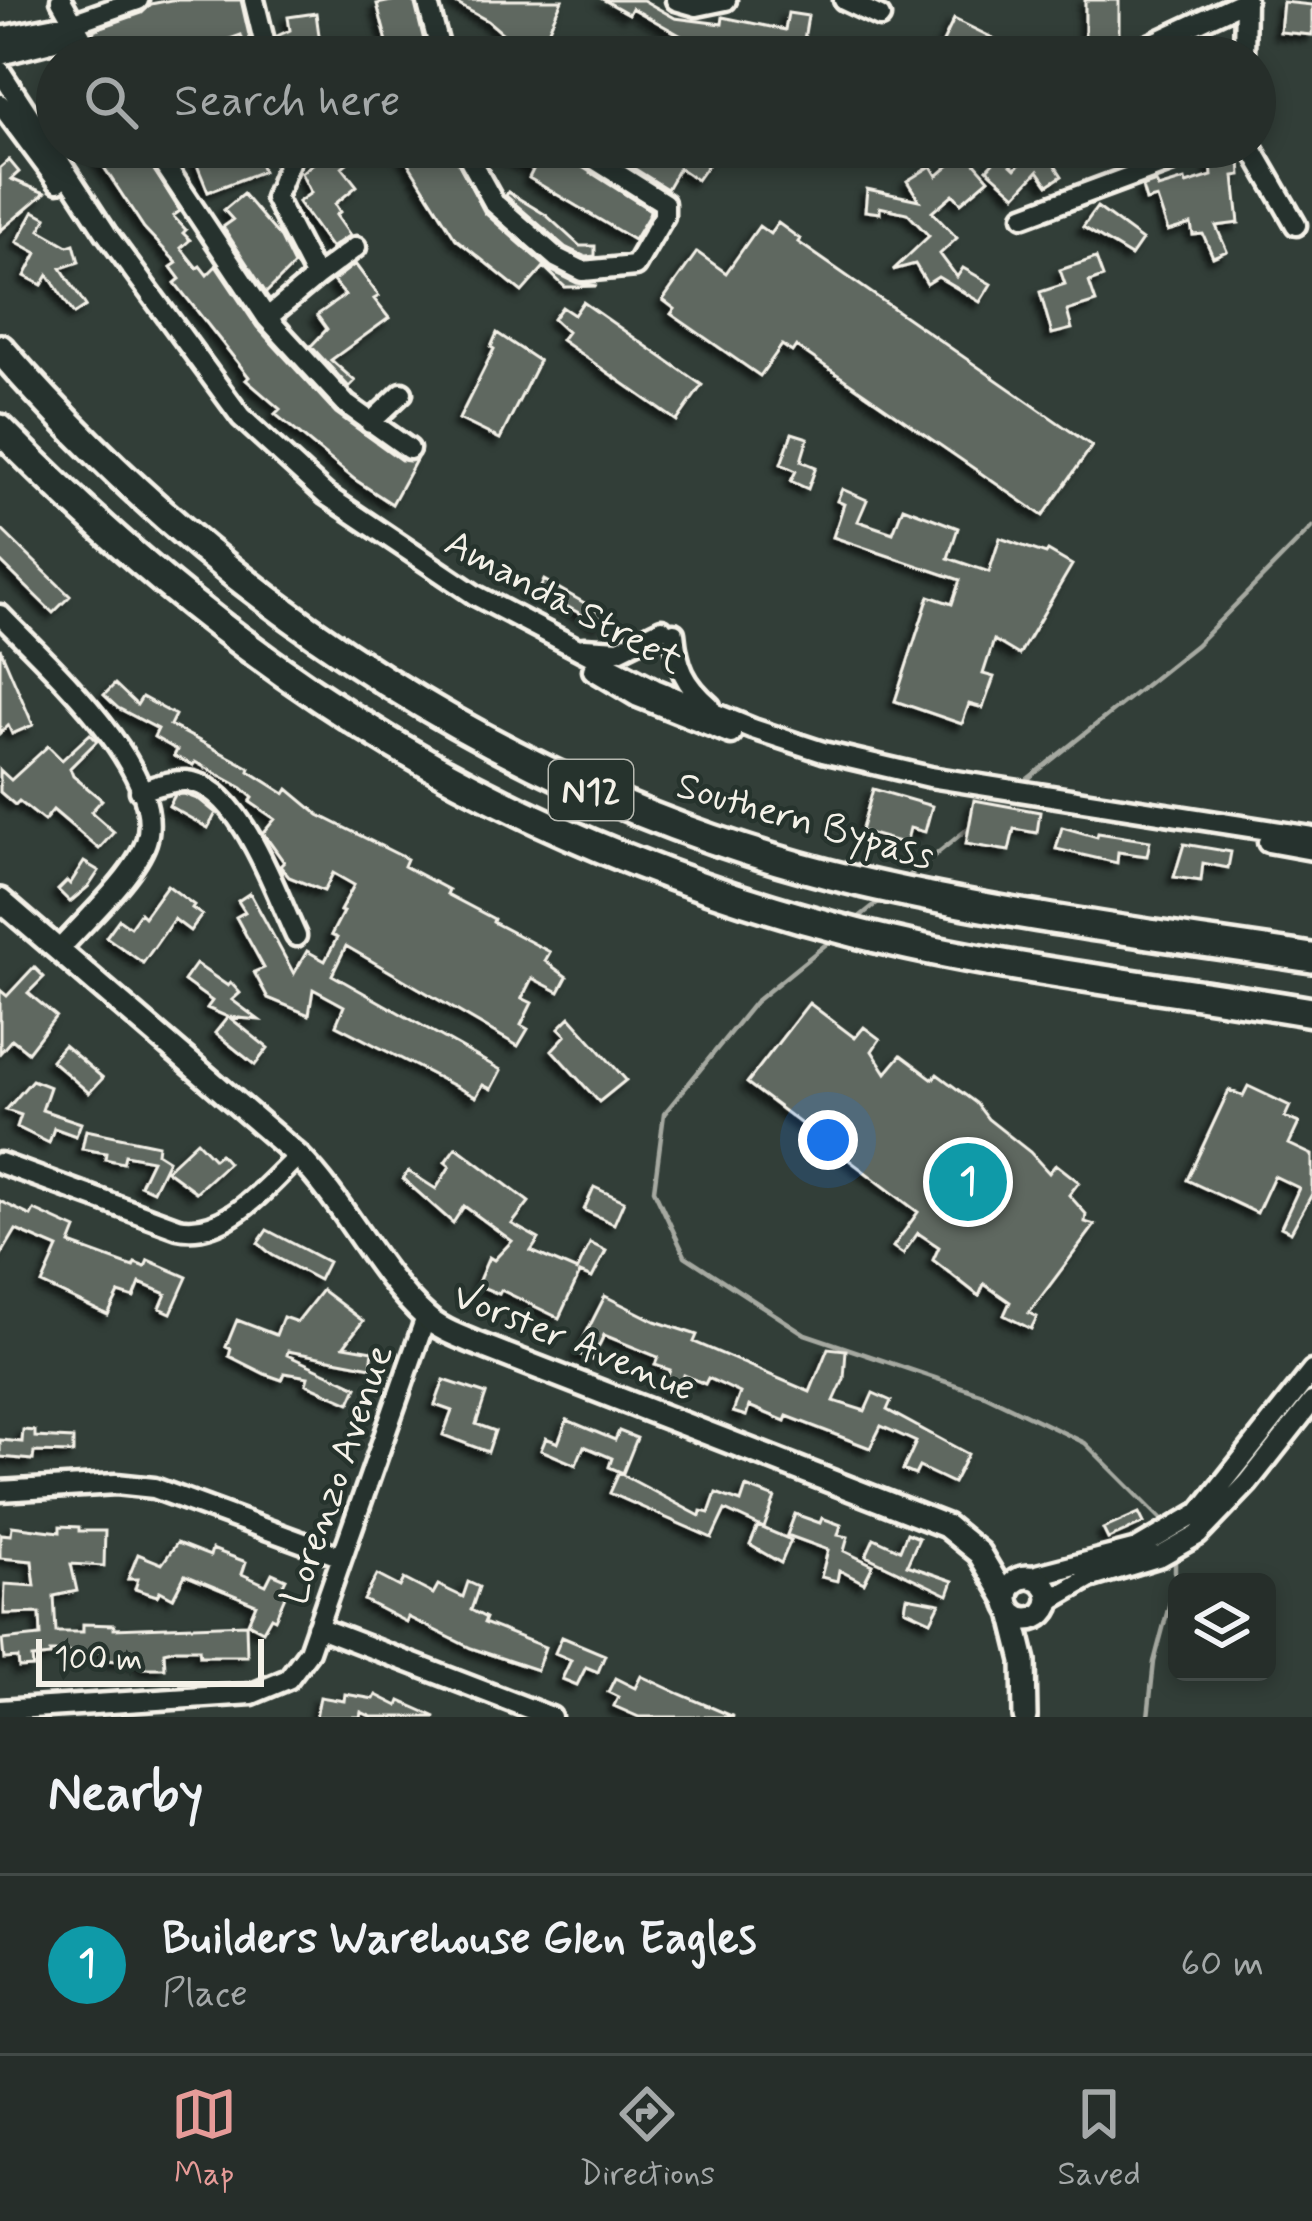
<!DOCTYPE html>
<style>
body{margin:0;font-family:Mynerve,sans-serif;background:#2e3632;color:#f1f3f6}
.controls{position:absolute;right:36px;bottom:36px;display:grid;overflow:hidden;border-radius:18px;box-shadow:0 6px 18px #0003}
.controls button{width:108px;height:108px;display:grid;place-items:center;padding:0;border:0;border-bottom:3px solid #424a47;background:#262e2a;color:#f1f3f6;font:60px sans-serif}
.scale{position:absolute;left:36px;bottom:30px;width:228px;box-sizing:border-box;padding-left:12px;border:6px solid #f4f1e8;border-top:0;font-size:33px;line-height:42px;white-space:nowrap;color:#f4f1e8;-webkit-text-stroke:9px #26332d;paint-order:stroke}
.you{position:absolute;left:828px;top:1140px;width:42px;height:42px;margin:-30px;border:9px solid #fff;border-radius:50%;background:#1a73e8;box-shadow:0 0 0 18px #1a73e833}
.badge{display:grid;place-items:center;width:78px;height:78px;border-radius:50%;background:#e69b98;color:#fff;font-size:39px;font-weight:700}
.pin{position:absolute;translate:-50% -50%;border:6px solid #fff;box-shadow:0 3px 12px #0006}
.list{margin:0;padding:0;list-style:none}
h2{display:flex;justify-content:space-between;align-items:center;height:156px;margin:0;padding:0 48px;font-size:51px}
h2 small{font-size:39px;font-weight:400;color:#a4a8a8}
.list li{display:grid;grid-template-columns:78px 1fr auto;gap:36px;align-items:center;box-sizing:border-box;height:180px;padding:0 48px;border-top:3px solid #424a47}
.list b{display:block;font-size:45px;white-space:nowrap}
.list p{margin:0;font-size:39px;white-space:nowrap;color:#a4a8a8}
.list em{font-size:39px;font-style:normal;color:#a4a8a8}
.icon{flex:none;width:66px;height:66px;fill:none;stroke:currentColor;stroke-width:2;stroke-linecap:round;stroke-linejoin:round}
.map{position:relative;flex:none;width:1312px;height:1717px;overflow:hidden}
.search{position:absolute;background:#262e2a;box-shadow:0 6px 18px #0003;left:36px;right:36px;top:36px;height:132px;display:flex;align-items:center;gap:30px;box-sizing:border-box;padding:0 42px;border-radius:66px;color:#a4a8a8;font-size:45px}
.sheet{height:336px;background:#262e2a}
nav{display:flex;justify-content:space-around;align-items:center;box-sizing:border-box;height:168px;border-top:3px solid #424a47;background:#262e2a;font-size:33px;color:#a4a8a8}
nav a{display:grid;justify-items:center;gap:6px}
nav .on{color:#e69b98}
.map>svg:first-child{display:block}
</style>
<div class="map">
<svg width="1312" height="1717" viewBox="0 0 1312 1717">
<defs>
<filter id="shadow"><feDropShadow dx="-5.5" dy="5.5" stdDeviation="3" flood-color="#0009"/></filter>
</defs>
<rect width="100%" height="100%" fill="#323e38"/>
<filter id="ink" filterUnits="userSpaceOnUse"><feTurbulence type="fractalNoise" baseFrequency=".00833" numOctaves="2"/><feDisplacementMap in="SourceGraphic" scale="24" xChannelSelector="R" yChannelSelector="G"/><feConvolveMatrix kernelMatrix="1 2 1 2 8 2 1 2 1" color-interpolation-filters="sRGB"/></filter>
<g filter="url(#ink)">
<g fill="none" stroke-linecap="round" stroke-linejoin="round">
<path stroke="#a6a9a1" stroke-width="4.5" d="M1020 785 1196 645 1312 527
M904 880 970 827
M853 922 882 899
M835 937 755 1002 664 1114 654 1190 685 1256 805 1334 985 1395 1085 1443 1165 1523
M1148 1717 1154 1662 1175 1583V1555"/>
</g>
<path fill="#5f6861" stroke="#f4f1e8" stroke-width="3" filter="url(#shadow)" d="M171 0H241L254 57H234L246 51 241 35 216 44 221 57H106L93 30 142 13 151 4Z
M396 0H414L428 57H391L377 4Z
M450 0H562L548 31 573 57H530L488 21Z
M604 0H643L675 18 722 24 723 17 785 30 788 13 808 16 801 57H737V51L684 43 685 38 632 8 629 14Z
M1085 0H1119V44L1112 51H1085Z
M1283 2 1312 5V35L1280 32Z
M316 13 322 57H281L277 36 290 30 288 17Z
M954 19 1032 57H960L940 48Z
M100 147H140L180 211 173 216 186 230 183 233 190 240 181 248 197 268 200 266 207 275 216 266 257 327 336 413 401 460H416L392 504 354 479 275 414 280 409 246 380 249 377 175 283 180 279 171 267 177 263 144 228 94 152Z
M169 147H276V154L258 157 263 171 208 192 190 148 177 158Z
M334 147 347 163 342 167 357 186 335 204 340 212 336 215 350 235 331 248 298 202 311 193 301 173Z
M408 147H450L485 213 550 270 577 283 597 286 565 287 544 267 522 292 456 239 401 152Z
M490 147H562L568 158 650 210 649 215 634 240 529 178 533 170Z
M600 147H701L714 156 697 180 679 168 667 189Z
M1036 147H1046L1054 154 1050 158 1062 176 1048 185 1038 171 1016 195 987 169 1000 155 1015 169Z
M965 152 989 179 961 203 953 194 932 212 957 238 940 254 957 277 963 268 991 284 980 302 938 277 927 284 915 264 893 270 929 236 907 213 880 207V213L865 211 867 189 919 200 907 181 931 166 937 176Z
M9 160 19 172 11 179 45 193 0 231V168Z
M1240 161 1241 175 1234 176 1239 223 1216 226 1227 251 1213 257 1203 234 1193 235 1191 224 1168 231 1157 198 1146 201 1142 187 1156 182 1158 188 1185 180 1186 184 1212 176 1211 163Z
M508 192 546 215 580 246H595V256L586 257 565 247 506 196Z
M243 194 281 238 294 265 266 293 223 227 233 220 224 210Z
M1097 207 1142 240 1131 256 1083 227Z
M34 211 47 218 40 230 68 246 74 244 79 262 61 268 86 306 74 314 48 275 42 285 25 276 37 253 17 242Z
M778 223 800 239 798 242 1092 446 1043 516 796 346 792 352 782 345 760 376 671 314 675 309 663 300 697 252 726 273 759 226 770 234Z
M1096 258 1103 277 1089 282 1096 302 1067 311 1072 329 1052 334 1040 292 1065 284 1060 270Z
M355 264 379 296 374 299 389 318 331 360 355 381 349 387 311 346 327 329 317 315 345 295 333 281Z
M583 302 702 385 677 421 561 340 567 332 553 319 562 307 574 315Z
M497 333 539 361 500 439 459 419 494 349 491 347Z
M792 433 808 438 801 461 816 467 808 489 791 481 796 471 781 464Z
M842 489 867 500 858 521 893 533 903 507 958 528 948 558 989 572 1000 538 1046 554 1048 551 1072 565 1019 655 994 640 983 674 994 677 983 708 969 704 962 724 895 701 929 596 952 604 960 580 833 537 844 504 837 501Z
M0 528 70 596 53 613 0 561Z
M544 580 604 614 599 624 539 591Z
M0 648 33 725 12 734 8 725 0 733Z
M115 684 137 705 142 697 175 715 170 725 250 768 249 771 285 794 288 789 319 815 407 859 404 866 449 890 447 894 494 919 493 922 550 952 545 961 567 977 559 992 532 978 522 998 532 1003 521 1025 528 1029 518 1046 346 946 332 975 501 1070 491 1089 483 1085 476 1097 336 1025 344 1006 313 989 309 1015 268 998 254 972 264 968 236 917 245 912 238 901 250 893 294 974 307 951 325 961 337 938 331 935 343 912 340 911 354 885 333 873 324 891 289 877 280 866 284 862 263 833 275 819 250 802 253 798 242 788 195 762 193 765 174 756 177 750 154 737 158 729 118 708 104 695Z
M90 734 97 741 70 768 73 776 102 800 91 812 114 832 99 849 53 810 44 821 19 801 15 805 0 792V770L11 780 48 746 62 760Z
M873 789 932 806 925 832 910 828 906 844 861 831Z
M184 794 200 800 216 813 208 828 169 806 175 795Z
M974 800 1040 812 1037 833 1014 829 1009 851 966 844Z
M1062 827 1097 837 1098 833 1150 841 1147 856 1118 852 1117 863 1056 849Z
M1184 844 1231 852 1228 868 1203 863 1201 881 1174 877Z
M84 862 99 871 89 886 70 902 58 890 67 881 70 884Z
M167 885 194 905 192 908 202 915 190 931 174 919 143 963 106 937 119 919 130 927 140 913 144 917Z
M196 964 228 986 231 983 240 993 232 1000 259 1020 229 1017 268 1048 255 1065 215 1033 228 1017 207 1008 212 1001 184 981Z
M34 967 44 977 28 993 56 1016 28 1052 12 1039 0 1053V990L7 996Z
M809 1003 855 1038 864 1027 880 1039 872 1051 886 1073 901 1055 933 1079 937 1074 976 1103 988 1119 1030 1152 1049 1173 1056 1164 1079 1182 1069 1195 1086 1214 1085 1222 1095 1225 1029 1313 1037 1317 1031 1329 1004 1315 1010 1302 984 1284 979 1296 933 1260 939 1247 918 1233 903 1254 893 1247 918 1212 747 1083Z
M570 1017 626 1080 599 1102 552 1050 566 1035 559 1028Z
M64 1045 103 1078 89 1093 51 1060Z
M32 1080 50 1087 42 1110 81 1123 76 1136 54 1128 49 1143 17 1127 21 1115 6 1110Z
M1248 1086 1290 1106 1285 1117 1299 1123 1289 1144 1312 1155V1194L1291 1232 1281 1227 1299 1188 1274 1176 1257 1213 1187 1180 1229 1090 1243 1096Z
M86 1130 158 1145 157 1153 168 1160 153 1191 140 1185 152 1160 125 1155 123 1163 105 1159 106 1153 82 1149Z
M197 1141 214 1159 220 1154 228 1163 196 1192 166 1170Z
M456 1147 529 1202 512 1224 539 1239 531 1251 577 1271 590 1243 606 1251 592 1278 580 1273 559 1318 501 1290 499 1294 477 1285 489 1257 494 1260 512 1241 464 1206 453 1223 403 1179 408 1171 436 1189 450 1166 445 1162Z
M594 1187 624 1201 614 1224 584 1210Z
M0 1201 31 1216 34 1210 76 1229 70 1244 133 1267 135 1263 145 1267 148 1260 187 1277 171 1313 160 1308 166 1294 140 1283 134 1298 119 1293 108 1315 42 1284 58 1248 16 1230 0 1257Z
M267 1230 328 1262 319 1280 272 1255 258 1243Z
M322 1290 363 1321 344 1346 373 1351 371 1367 288 1351 287 1355 357 1387 350 1403 306 1384 308 1377 285 1373 282 1380 265 1374 229 1356 231 1349 226 1347 237 1320 276 1335 283 1317 297 1322Z
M605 1296 655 1321 697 1335 694 1342 810 1392 828 1348 846 1350 844 1379 834 1401 865 1411 873 1393 891 1401 887 1410 968 1454 953 1483 919 1467 915 1475 903 1470 916 1442 881 1426 870 1448 787 1416 785 1421 749 1406 746 1416 733 1412 740 1393 708 1378 705 1384 684 1375 678 1392 664 1386 670 1370 655 1365 658 1357 604 1335 592 1360 576 1353Z
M444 1380 486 1394 476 1424 495 1431 488 1452 443 1435 452 1411 435 1405Z
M567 1420 615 1440 619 1431 637 1438 623 1473 609 1467 612 1458 584 1446 576 1465 541 1450 546 1438 558 1443Z
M23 1430 35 1431V1437L73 1439V1453L34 1452 33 1460 0 1457V1440L22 1442Z
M619 1473 700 1516 701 1511 709 1513 716 1493 741 1502 746 1487 775 1498 764 1528 725 1510 712 1538 610 1493Z
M1139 1513 1144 1523 1108 1539 1103 1529Z
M795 1514 820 1523 822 1518 841 1525 838 1535 848 1537 844 1551 873 1565 864 1583 839 1570 837 1581 821 1577 828 1550 787 1535Z
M12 1526 60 1532V1526L79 1527V1531H105L104 1566 71 1564 77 1591 54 1596 56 1632H83V1624L114 1625V1629L246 1624 247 1656H200L199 1649H176L164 1652 165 1668H143V1662L101 1660 102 1652H50V1656L32 1658 33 1667 19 1668 18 1658 4 1659 2 1640 41 1636 40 1613 4 1614 5 1584 35 1586 32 1561 0 1558V1534L11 1535Z
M758 1526 791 1540 781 1563 750 1545Z
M907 1533 919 1538 907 1565 953 1581 948 1595 866 1556 874 1538 900 1550Z
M177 1543 210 1556 212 1549 246 1562 242 1574 266 1585 272 1573 286 1579 280 1591 286 1594 275 1619 271 1617 263 1631 248 1623 256 1604 185 1575 173 1598 160 1591 157 1596 135 1589 138 1579H128L138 1554 162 1564Z
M377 1575 400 1587 404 1579 433 1594 438 1585 463 1597 468 1582 479 1587 471 1610 486 1618 484 1623 545 1647 537 1670 471 1648 408 1617 406 1622 364 1600Z
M907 1597 940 1603 931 1621 905 1609Z
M562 1637 605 1655 598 1672 586 1667 577 1685 562 1679 571 1660 555 1653Z
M641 1676 680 1694 734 1717H639L614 1706 618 1697 608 1692 615 1678 635 1688Z
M345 1694 374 1699 376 1695 398 1706 400 1701 436 1717H372L361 1712 360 1717H316L320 1697 344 1701Z"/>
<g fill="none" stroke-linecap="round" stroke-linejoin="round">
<g stroke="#f4f1e8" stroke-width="27">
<path id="minor" d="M61 0 93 57
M254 0 268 57
M427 0 442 57
M676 0 697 6 726 0
M844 0 880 17
M0 37 72 23 138 0
M0 55 78 35
M1124 57 1246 0
M1244 57 1245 0
M0 71 106 233 241 417 326 495 475 595 655 689 753 729 823 752 930 777 1312 837
M0 104 58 182
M153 147 267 318
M289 147 290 160 275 198 316 277 267 318 346 404 409 449
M463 147 494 203 557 258 583 271 635 266 664 216V203L575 147
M1251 147 1296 225
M1024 216 1210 147
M316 277 356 247
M370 423 402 393
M0 615C44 661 169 772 146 842 134 877 84 921 59 950
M674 633C677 666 684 684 710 706
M584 648 619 650 662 629
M593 670 638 697 731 734
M140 791C154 787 171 780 186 781 240 784 276 894 296 936
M1268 842 1312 850
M0 1163 178 1228C226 1238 266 1186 298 1156
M0 1491 116 1484 154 1488 339 1556
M1029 1577 1137 1549 1200 1512 1312 1371
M1049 1601 1089 1578 1161 1556 1198 1535 1248 1483 1312 1402
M317 1627 551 1717
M0 1710 252 1694 288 1679 309 1651 426 1317"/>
</g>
<g stroke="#f4f1e8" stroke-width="30">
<path id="major" d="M0 900 298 1156C346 1204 375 1271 426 1317 439 1329 458 1336 475 1343L946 1526 979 1553 1007 1600
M1007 1598a21 21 0 1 1 42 0a21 21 0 1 1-42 0Z
M1012 1612 1024 1661 1025 1717"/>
</g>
<g stroke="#f4f1e8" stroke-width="36">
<path id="highway" d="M0 349C223 606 523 802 856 881 1006 916 1160 935 1312 958
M0 429C249 683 510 844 856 933 1005 971 1161 986 1312 1012"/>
</g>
<use href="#minor" stroke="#26332d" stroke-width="18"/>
<use href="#major" stroke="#26332d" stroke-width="21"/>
<use href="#highway" stroke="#26332d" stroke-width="27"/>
</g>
</g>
<g text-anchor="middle" stroke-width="9" stroke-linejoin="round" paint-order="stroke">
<rect fill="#26332d" stroke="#b6b8b0" stroke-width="3" x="549" y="760" width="84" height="60" rx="9"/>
<g font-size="36" font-weight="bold" fill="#f4f1e8">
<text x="591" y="803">N12</text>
</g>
<g font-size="39" fill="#f4f1e8" stroke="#26332d">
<text transform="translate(565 600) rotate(28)" y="14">Amanda Street</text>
<text transform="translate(806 819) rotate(16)" y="14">Southern Bypass</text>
<text transform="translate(575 1340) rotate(22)" y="14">Vorster Avenue</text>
<text transform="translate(335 1474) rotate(-71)" y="14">Lorenzo Avenue</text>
</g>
</g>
</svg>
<div class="controls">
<button><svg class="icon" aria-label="layers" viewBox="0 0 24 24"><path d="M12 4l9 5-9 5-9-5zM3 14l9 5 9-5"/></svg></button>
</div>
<div class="scale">100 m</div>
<div class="you"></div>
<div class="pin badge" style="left:968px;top:1182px;background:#0f9aa8">1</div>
<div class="search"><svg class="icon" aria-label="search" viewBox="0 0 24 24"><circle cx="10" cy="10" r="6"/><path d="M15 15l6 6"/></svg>Search here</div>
</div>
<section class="sheet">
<h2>Nearby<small></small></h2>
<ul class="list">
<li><span class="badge" style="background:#0f9aa8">1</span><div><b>Builders Warehouse Glen Eagles</b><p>Place</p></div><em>60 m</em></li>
</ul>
</section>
<nav>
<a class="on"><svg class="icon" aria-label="map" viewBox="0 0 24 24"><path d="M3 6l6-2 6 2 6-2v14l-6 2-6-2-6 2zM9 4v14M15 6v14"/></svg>Map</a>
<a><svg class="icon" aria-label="directions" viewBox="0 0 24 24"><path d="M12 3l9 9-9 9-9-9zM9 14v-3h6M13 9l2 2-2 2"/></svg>Directions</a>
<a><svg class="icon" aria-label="saved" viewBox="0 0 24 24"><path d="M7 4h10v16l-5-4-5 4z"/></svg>Saved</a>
</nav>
